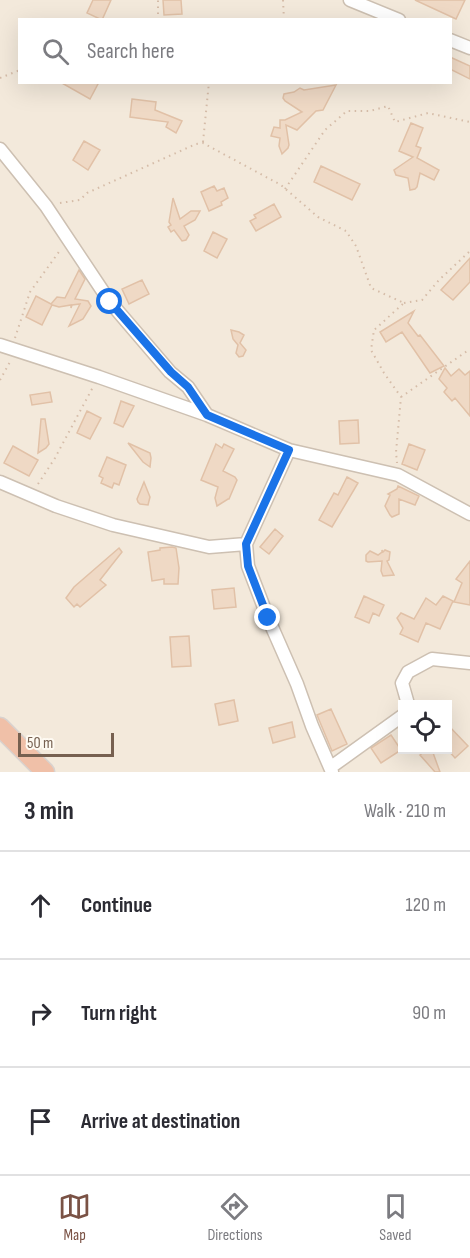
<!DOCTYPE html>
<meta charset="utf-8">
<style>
body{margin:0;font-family:"Sofia Sans Condensed",sans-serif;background:#f2f2f3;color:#2b2b33}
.controls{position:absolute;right:18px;bottom:18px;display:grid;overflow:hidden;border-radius:0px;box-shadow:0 6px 24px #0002}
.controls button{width:54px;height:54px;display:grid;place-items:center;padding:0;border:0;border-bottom:2px solid #e1e1e2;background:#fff;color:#2b2b33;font:30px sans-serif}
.scale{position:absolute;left:18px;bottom:15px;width:96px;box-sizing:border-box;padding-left:6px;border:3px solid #766050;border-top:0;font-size:16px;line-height:21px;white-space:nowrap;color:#766050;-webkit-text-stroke:4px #fefaf2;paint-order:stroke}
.stop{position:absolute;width:18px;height:18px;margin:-14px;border:4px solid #1a73e8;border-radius:50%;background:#fff}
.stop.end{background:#1a73e8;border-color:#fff;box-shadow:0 2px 6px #0008}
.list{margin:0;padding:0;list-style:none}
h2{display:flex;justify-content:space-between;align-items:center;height:78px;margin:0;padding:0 24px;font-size:26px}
h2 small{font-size:20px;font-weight:400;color:#7c7c81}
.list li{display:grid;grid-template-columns:39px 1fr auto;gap:18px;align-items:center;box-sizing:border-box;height:108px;padding:0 24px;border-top:2px solid #e1e1e2}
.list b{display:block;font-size:22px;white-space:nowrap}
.list em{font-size:20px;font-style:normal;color:#7c7c81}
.icon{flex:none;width:33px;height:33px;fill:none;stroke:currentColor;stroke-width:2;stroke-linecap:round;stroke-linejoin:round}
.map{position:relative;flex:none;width:470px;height:772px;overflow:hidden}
.search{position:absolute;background:#fff;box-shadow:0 6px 24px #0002;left:18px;right:18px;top:18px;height:66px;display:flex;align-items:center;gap:15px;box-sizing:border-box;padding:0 21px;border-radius:0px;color:#7c7c81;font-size:22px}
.sheet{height:402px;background:#fff}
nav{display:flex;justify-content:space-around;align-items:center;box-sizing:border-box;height:84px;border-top:2px solid #e1e1e2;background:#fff;font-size:16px;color:#7c7c81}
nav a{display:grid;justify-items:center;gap:3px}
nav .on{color:#7a5245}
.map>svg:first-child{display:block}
</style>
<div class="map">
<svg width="470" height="772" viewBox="0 0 470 772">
<rect width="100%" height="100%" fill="#fbf7ec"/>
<path fill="#f3e9db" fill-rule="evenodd" d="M0 0H470V772H0ZM20 20H450V82H20ZM402 704H448V750H402Z"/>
<path fill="#efd9c5" stroke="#e1c1a7" stroke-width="1.5" d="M93 0H111L102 20 87 13Z
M163 0H181L182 14 164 15Z
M415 0H465L456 19Z
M450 57 470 66V79L450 69Z
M60 82H99L90 99Z
M336 85 323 110 316 111 297 130 286 125 289 145 288 148 282 154 279 146 280 138 271 136 274 127 280 128V120H285L302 112 285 101 283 98 284 94 294 92 300 88 304 90Z
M132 99 156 102 155 110 182 121 176 133 166 127 168 122 130 117Z
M411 123 423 128 416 146 421 148 417 158 439 170 434 180 420 173 417 187 415 189 410 190 408 178 396 175 394 170 413 157 399 151Z
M84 141 100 150 88 170 73 160Z
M321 166 360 184 352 200 314 182Z
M214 186 217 191 224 188 228 198 221 202 222 205 209 211 201 192Z
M173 198 180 219 191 211H200L195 220 184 226 189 235 186 240 182 241 174 230 171 232 168 227 171 225 169 222Z
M274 204 281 217 256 231 250 221 256 218 254 215Z
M213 232 227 239 217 258 204 251Z
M470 258V282L453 300 441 290Z
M79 270 85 279 75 299 88 301 91 306 83 319 69 326 80 304 72 305 71 308V305L59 307 52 305 42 325 26 317 36 296 51 304 57 297 65 298Z
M142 280 149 294 129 304 122 289Z
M414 311 408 323 418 336 420 335 444 366 430 373 402 332 386 342 380 332Z
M231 330 239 332 244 335 240 343 246 350 243 356 239 357 236 353 238 345 233 339Z
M445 368 451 376 459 369 465 375 470 371V416L455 398 452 401 444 392 447 388 439 379Z
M50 392 52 402 32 405 30 395Z
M121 401 134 406 123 427 114 423Z
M87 411 101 418 90 439 77 433Z
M41 419H45L49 444 46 448 38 453Z
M358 420 359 443 340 444 339 421Z
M128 443 150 453 151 458 150 467 143 462Z
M216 444 222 448 224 444 234 449 223 471 235 477 237 480 229 499H228L217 506 215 498 218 487 201 480Z
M409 444 425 450 417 470 402 464Z
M13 446 38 460 29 476 4 463Z
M107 457 126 465 119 485 114 483 112 488 101 483 103 478 99 476Z
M347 477 358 483 332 527 319 520 334 493 338 495Z
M144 482 150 497 148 505 140 504 138 502 137 499Z
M398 486 419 496 415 505 399 499V514L392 517 390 515 385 506 390 495 388 494 397 489Z
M275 529 283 536 269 554 260 547Z
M172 547 176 548 179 568 178 584H164V579L152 581 148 552 160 550V548Z
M119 548 122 552 100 580 106 585 80 607 77 604 74 607 66 598 74 587Z
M382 550 383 552 385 550 390 552 389 560 387 561 394 575 383 576 381 571 382 561 368 562 366 561V555L370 551 378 555 382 552Z
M470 561V605L454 602 462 583 456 579Z
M234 588 236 607 214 609 212 590Z
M364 596 384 605 379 616 373 613 369 623 355 617Z
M443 596 453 601 440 629 426 623 418 642 400 634 403 628 397 618 401 613 414 619 426 598 436 605Z
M189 636 191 666 172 667 170 637Z
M234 700 238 721 219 725 215 704Z
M331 709 347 744 332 751 317 715Z
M292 722 295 737 273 743 269 728Z
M447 724 468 746 455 758 447 749Z
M391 735 401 750 381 763 371 748Z
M426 750H432L440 772H435L420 755Z"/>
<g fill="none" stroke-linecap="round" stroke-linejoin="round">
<g stroke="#cdc0b2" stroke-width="15">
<path id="minor" d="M350 0 399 20
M450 40 470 48
M0 149 46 206 110 302 170 372 188 387 207 415
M0 345 99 377 207 415 289 450 398 475 470 514
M289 450 246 544 248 566 268 618 297 684 312 726 332 772
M0 482 56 506 113 525 209 547 246 544
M408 704 402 683 408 672 432 659 470 663
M331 767 402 716"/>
</g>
<g stroke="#d9d2ce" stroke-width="21">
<path id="highway" d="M0 727 45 772"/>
</g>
<path stroke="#d5bca8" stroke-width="2" stroke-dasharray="1.5 4.5" stroke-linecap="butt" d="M283 0 284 20
M158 20V0
M0 78 20 70
M109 82H110
M222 82H229
M203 142 209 82
M285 189 325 130 347 111H370L388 106 395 122 428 113 470 122
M60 203 80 200 87 193 196 144 203 143 281 185 318 217 346 231 356 246 371 288 404 303 374 330 371 350 384 373 401 397 396 452 397 463
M404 303 422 300 439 280 470 251
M15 338 30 292 61 249
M0 380 11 360
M401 397 470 349
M38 484 55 458 93 387"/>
<use href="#minor" stroke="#fff" stroke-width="12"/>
<use href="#highway" stroke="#f0c0a8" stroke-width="18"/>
</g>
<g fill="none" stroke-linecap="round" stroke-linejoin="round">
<path stroke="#1a73e8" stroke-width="8" d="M110 302 171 372 188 387 207 415 289 450 246 544 248 566 268 618"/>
</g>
</svg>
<div class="controls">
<button><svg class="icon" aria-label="locate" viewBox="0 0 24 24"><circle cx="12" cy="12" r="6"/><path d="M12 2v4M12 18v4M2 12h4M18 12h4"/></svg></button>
</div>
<div class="scale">50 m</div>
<div class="stop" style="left:110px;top:302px"></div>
<div class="stop end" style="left:268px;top:618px"></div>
<div class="search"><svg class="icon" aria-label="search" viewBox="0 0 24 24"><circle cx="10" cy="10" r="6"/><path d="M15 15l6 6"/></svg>Search here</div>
</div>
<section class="sheet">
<h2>3 min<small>Walk · 210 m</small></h2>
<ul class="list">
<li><svg class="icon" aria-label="ahead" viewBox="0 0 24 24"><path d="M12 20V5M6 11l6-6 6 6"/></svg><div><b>Continue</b></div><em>120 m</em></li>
<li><svg class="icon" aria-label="right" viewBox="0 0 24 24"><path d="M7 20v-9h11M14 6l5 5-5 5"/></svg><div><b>Turn right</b></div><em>90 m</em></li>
<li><svg class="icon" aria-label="arrive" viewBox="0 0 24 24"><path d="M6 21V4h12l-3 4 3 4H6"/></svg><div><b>Arrive at destination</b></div></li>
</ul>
</section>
<nav>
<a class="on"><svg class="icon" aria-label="map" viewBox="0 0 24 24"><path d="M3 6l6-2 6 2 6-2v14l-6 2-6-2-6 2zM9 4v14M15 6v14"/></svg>Map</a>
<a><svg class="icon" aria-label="directions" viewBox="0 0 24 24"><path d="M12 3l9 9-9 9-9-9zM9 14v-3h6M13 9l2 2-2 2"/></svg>Directions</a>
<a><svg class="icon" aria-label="saved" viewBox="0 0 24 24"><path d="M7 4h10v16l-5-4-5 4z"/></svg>Saved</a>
</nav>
